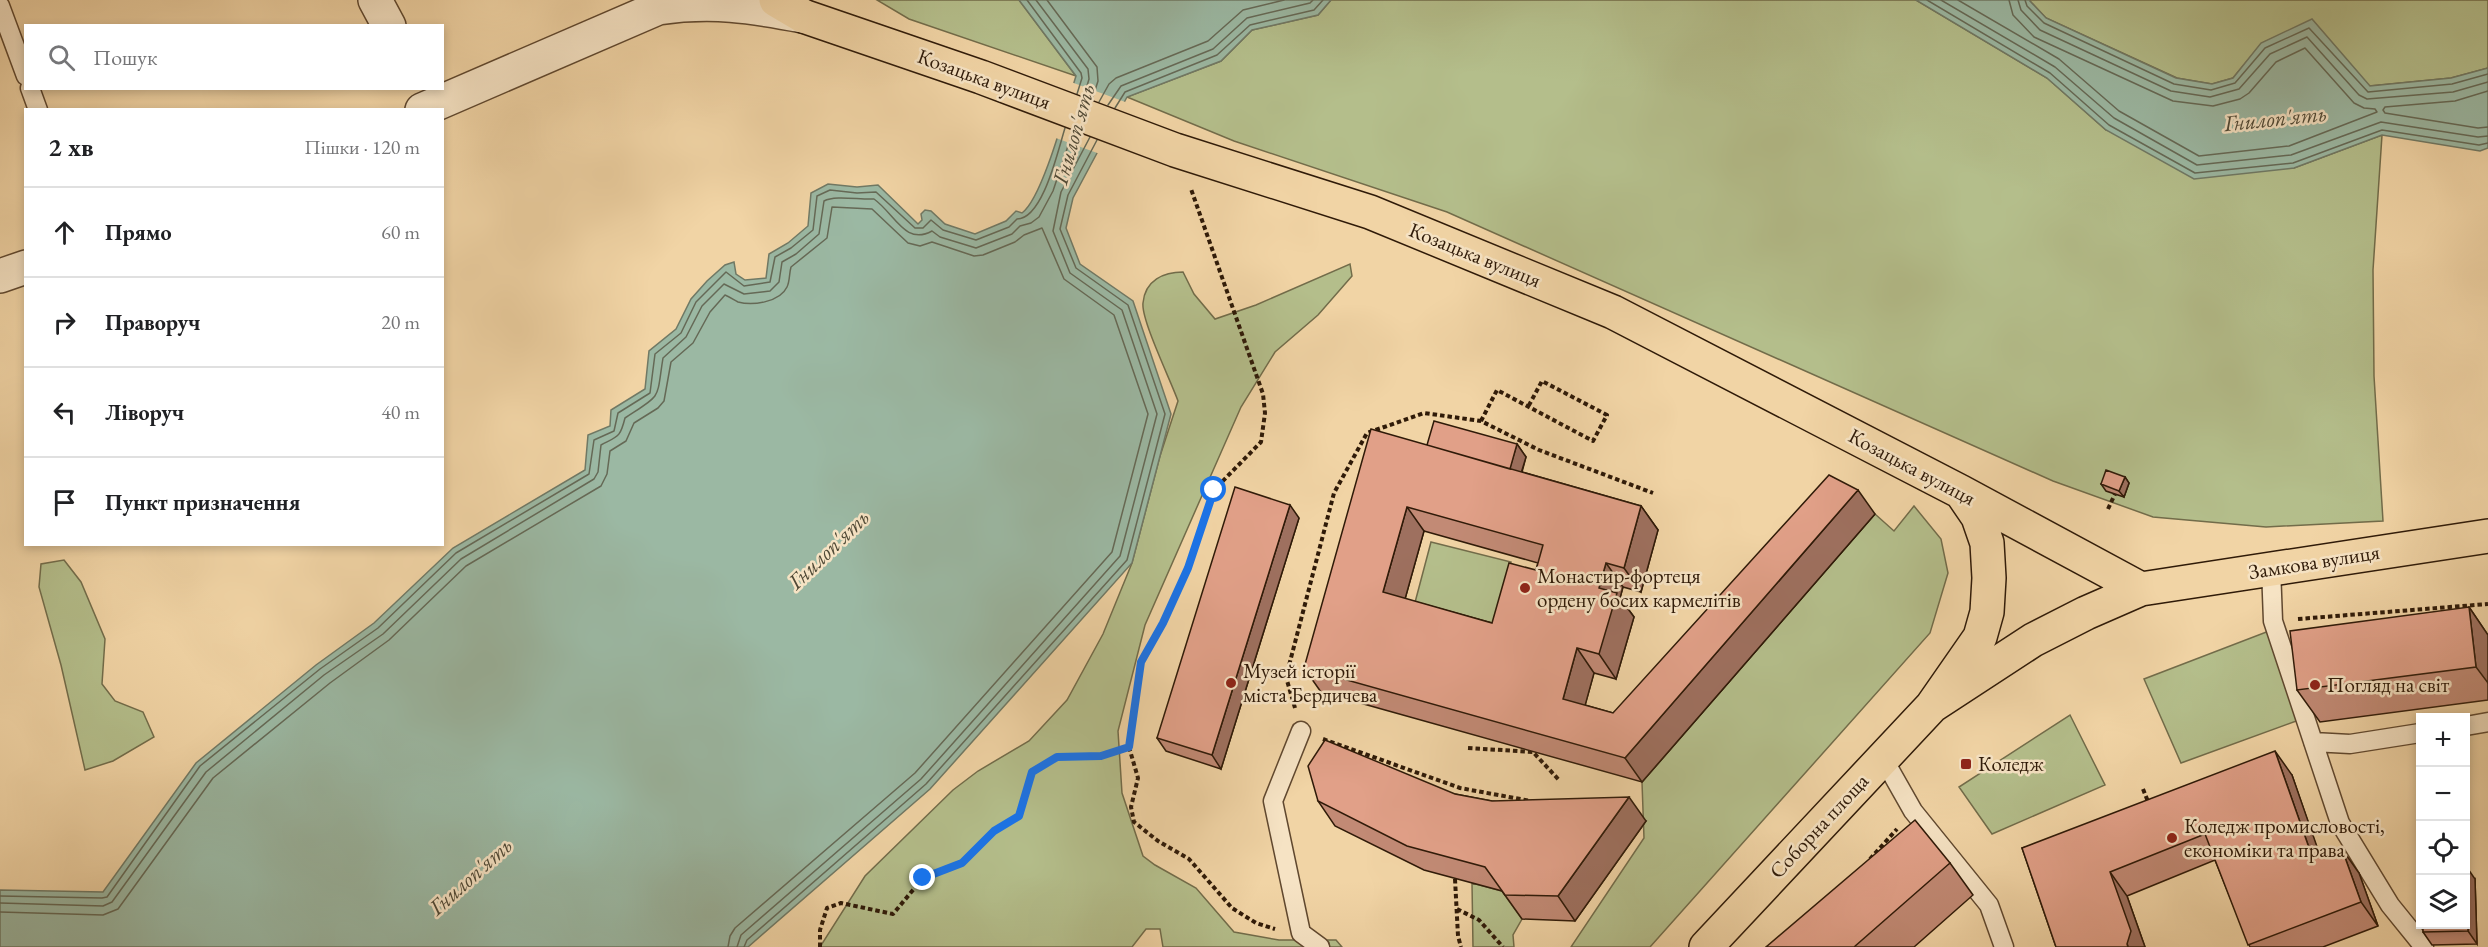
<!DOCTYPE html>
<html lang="uk">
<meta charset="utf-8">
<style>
body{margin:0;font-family:"EB Garamond",serif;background:#f2f2f2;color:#202124}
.controls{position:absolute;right:18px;bottom:18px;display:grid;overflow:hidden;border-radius:0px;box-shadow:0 3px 9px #0003}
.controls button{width:54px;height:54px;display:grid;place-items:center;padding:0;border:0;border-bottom:2px solid #e0e0e0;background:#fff;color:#202124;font:30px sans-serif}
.stop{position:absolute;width:18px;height:18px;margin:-14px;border:4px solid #1a73e8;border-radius:50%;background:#fff}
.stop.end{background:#1a73e8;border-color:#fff;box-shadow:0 2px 6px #0008}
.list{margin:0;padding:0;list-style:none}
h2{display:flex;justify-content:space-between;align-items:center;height:78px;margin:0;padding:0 24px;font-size:26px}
h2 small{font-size:20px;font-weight:400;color:#757577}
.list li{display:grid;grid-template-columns:39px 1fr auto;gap:18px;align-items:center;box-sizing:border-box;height:90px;padding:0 24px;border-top:2px solid #e0e0e0}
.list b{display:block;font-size:22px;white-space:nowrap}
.list em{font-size:20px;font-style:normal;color:#757577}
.icon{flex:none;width:33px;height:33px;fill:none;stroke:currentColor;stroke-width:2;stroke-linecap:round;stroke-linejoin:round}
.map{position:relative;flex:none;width:2488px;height:947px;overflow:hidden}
.search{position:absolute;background:#fff;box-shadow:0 3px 9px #0003;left:24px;top:24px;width:420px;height:66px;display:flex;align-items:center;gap:15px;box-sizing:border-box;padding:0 21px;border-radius:0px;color:#757577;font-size:22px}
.panel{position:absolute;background:#fff;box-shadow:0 3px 9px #0003;left:24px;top:108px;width:420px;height:438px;border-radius:0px}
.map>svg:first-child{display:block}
</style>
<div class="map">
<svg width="2488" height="947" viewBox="0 0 2488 947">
<rect width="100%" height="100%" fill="#f1d4a5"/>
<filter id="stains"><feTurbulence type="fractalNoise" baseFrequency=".00333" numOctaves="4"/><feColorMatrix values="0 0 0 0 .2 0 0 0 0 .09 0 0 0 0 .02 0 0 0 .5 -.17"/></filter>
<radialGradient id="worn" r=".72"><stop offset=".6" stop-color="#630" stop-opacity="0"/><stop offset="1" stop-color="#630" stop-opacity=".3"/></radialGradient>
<path fill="#b4be8b" stroke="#726c4a" stroke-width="1.5" d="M877 0H1019L1076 76 909 19Z
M1331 0H1916L2047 78 2106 130 2294 168 2382 135 2373 270 2374 376 2383 521 2266 527 2153 517 2053 481 1447 212 1234 141 1127 97 1221 61 1252 30 1318 15Z
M2029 0H2488V68L2451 78 2369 86 2312 20 2262 43 2233 78 2212 84 2177 78 2046 18Z
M1350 264 1352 276 1318 315 1275 352 1241 407 1145 625 1118 731 1122 793 1143 856 1155 865 1196 888 1234 932 1279 940H1336L1342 947H1163L1160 929H1146L1132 947H820L865 876 953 790 978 771 1029 741 1067 700 1103 634 1132 563 1160 456 1178 401C1171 381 1141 320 1143 303 1145 280 1164 272 1183 272L1194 294 1215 319 1256 305Z
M1914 506 1941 539 1948 573 1930 633 1650 947H1571L1644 838 1642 782 1875 514 1894 531Z
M1431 542 1511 562 1494 630 1413 610Z
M64 560 81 582 105 639 102 684 115 701 143 712 154 737 113 761 85 770 61 665 39 587 41 564Z
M2269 631 2299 720 2181 763 2144 679Z
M2070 715 2105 785 1992 834 1959 787Z
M1472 883 1502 891 1522 919 1513 935 1514 947H1473Z"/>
<path fill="#9bb8a3" stroke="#707965" stroke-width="1.5" d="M1019 0H1331L1318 15 1252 30 1221 61 1127 97 1073 198 1066 228 1080 264 1133 301 1171 414 1132 563 930 789 748 947H0V890L103 892 196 763 316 665 374 623 453 548 585 470 588 435 610 426 611 410 645 389 649 351 676 329 691 299 707 281 725 265 734 262 736 274 745 280 766 278 769 254 788 243 808 226 811 193 828 184 857 187 878 185 918 224 922 220 921 214 925 210 931 211 945 224 975 234 1006 221 1016 211 1022 213C1043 198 1067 104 1076 76Z
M1916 0H2029L2046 18 2176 78 2212 84 2233 78 2261 43 2312 19 2370 86 2451 78 2488 68V148L2480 151 2382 135 2294 168 2194 179 2106 130 2047 78Z"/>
<path fill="#f1d4a5" d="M1071 82 1128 103 1100 154 1053 137Z"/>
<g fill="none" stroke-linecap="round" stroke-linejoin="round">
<path stroke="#656956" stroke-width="1.5" d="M1027 0 1081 73 1082 78 1077 94
M1036 0 1088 69 1089 79 1084 96
M1047 0 1097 67 1098 81 1092 100
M1927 0 2050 73 2109 125 2195 173 2293 163 2382 130 2479 145 2488 143
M1941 0 2055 67 2114 118 2197 165 2291 155 2381 122 2478 137 2488 136
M1958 0 2059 59 2119 111 2199 156 2289 146 2377 112 2375 109 2364 108 2354 103 2305 48 2276 62 2249 93 2240 99 2213 106 2173 101 2034 37 2013 15 2009 0
M2018 0 2021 10 2040 30 2171 91 2210 97 2239 89 2270 54 2307 37 2359 95 2367 99 2453 92 2488 82
M2025 0 2027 6 2044 23 2174 84 2211 90 2235 83 2265 48 2309 28 2368 92 2452 84 2488 74
M2488 91 2455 101 2385 107 2383 110 2385 113 2478 128 2488 127
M1099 102 1109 84 1116 78 1208 41 1243 10 1284 0
M1108 105 1121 86 1213 49 1247 18 1310 3 1313 0
M1115 108 1125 92 1217 55 1250 25 1314 10 1323 0
M0 896 102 898 107 897 200 766 320 669 378 628 456 553 589 474 594 440 614 431 618 413 650 393 655 354 681 333 696 302 726 272 744 286 770 282 775 257 791 248 813 230 817 196 830 190 857 193 876 192 915 228H923L931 220 943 230 976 240 1009 227 1017 219C1043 219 1058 150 1065 128
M0 903 103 906 112 902 206 772 324 675 383 634 461 559 594 479 598 472 601 445C618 436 620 438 625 418 663 393 656 401 663 358L686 337 702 306 724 284 744 294 770 291 779 282 782 262 796 254 819 234 824 201C835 195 860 200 874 199 895 214 905 246 932 231L940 237 976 248 1012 234 1020 226 1031 223 1039 217 1053 191 1073 131
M0 912 103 915 118 909 213 778 330 683 389 640 466 566 601 486 607 474 610 451 626 441 634 423 658 408 664 401 671 362 693 343 710 312 725 295C730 297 734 300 738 302 753 306 780 302 787 287 790 281 789 274 791 267L827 238 832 207 872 209 908 243 920 246 932 242 974 256 983 255 1015 242 1024 235 1042 228 1064 279 1114 315 1148 414 1112 552 915 773 735 928 730 936 728 947
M737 947 741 935 921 779 1120 556 1157 414 1122 310 1070 273 1053 231 1061 192 1090 137
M744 947 747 940 926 784 1127 560 1165 414 1128 305 1076 268 1060 229 1068 195 1097 140"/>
<g stroke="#60482f" stroke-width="21">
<path id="service" d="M0 6 26 76
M30 88 38 110
M2271 568 2273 621 2340 823 2390 905 2424 947
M2466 726 2488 722
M1301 731 1273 801 1301 933 1320 947
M2313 742 2350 744 2420 733
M1883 758 1913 811 1989 905 2004 947"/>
</g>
<g stroke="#60482f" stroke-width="36">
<path id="minor" d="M375 0 389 26"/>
</g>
<g stroke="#60482f" stroke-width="36">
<path id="tertiary" d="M422 110 658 8C712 0 750 6 803 16
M0 276 26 267"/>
</g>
<g stroke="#2f1a08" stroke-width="36">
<path id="primary" d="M776 0 803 16 981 77 1175 150 1370 212 1613 312 1961 492 2141 589
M1932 706 2033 640 2086 613 2141 589 2488 536
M1706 947 1932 706 1980 637 1987 612 1989 578 1987 543 1978 517 1961 492"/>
</g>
<path stroke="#2f1a08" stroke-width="4" stroke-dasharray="4.5 3" stroke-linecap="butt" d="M1481 421 1497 390 1593 441 1607 415 1542 381 1528 407
M2108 509 2115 494
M2298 619 2488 604
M1295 708 1286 677 1334 493 1367 433 1424 413 1481 421 1539 450 1653 493
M1323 739 1460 788 1531 801
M1129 747 1138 778 1131 807 1134 822 1158 841 1189 859 1232 908 1256 923 1275 929
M1468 748 1533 752 1559 780
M2143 789 2149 804
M1870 859 1897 829
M1455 879 1458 936 1461 947
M1457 909 1479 920 1503 947
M820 947V930L827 908 841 903 893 914 923 878 962 863 994 831 1019 816 1032 772 1057 757 1101 756 1129 747 1141 662 1163 623 1188 568 1214 490 1261 442 1265 413 1263 394 1191 189"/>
<use href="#service" stroke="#f6e3c4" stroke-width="18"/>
<use href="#minor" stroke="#f6e3c4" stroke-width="33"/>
<use href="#tertiary" stroke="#f6e3c4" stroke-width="33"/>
<use href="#primary" stroke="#f1d4a5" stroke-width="33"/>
</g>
<path fill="#c28a75" stroke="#2f1a08" stroke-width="1.5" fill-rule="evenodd" d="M1517 444 1526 457 1522 472 1641 506 1658 530 1641 592 1623 587 1620 598 1634 617 1616 679 1594 673 1585 705 1613 713 1875 514 1642 782 1321 692 1304 668 1427 445ZM1424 531 1538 563 1536 570 1492 623 1405 599Z
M2125 477 2129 483 2124 497 2106 491 2101 484Z
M1299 518 1221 769 1166 751 1157 738Z
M2469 607 2488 635V700L2320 722 2297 690Z
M2292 775 2320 857 2359 873 2378 926 2323 947H2250L2215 860 2127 896 2145 947H2056L2022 848Z
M1455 794 1492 801 1646 821 1575 921 1522 919 1502 891 1424 870 1335 826 1318 801Z
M1950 863 1973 895 1914 947H1766Z
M2475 879 2477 944 2432 945 2423 932Z"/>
<path fill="#9e705f" stroke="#2f1a08" stroke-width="1.5" d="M1517 444 1526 457 1516 490 1507 477Z
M2125 477 2129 483 2124 497 2119 491Z
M1858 490 1875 514 1642 782 1625 758Z
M1290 505 1299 518 1221 769 1212 755Z
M1641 506 1658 530 1641 592 1624 568Z
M1407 507 1424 531 1400 617 1383 592Z
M1606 563 1623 587 1620 598 1634 617 1616 679 1599 654V588Z
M2469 607 2488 635V683L2476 667Z
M1577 648 1594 673 1580 724 1563 699Z
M2275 751 2292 775 2330 884 2313 859Z
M1629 797 1646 821 1575 921 1558 896Z
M2342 849 2359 873 2378 926 2361 902Z
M2466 866 2475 879 2477 944 2468 931Z
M2110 872 2127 896 2145 947H2128Z"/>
<path fill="#e1a088" stroke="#2f1a08" stroke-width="1.5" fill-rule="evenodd" d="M1434 421 1517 444 1510 469 1427 445Z
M1371 429 1641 506 1624 568 1606 563 1599 588 1617 593 1599 654 1577 648 1563 699 1613 713 1829 475 1858 490 1625 758 1304 668ZM1407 507 1543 545 1536 570 1509 563 1492 623 1383 592Z
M2106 470 2125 477 2119 491 2101 484Z
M1235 487 1290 505 1212 755 1157 738Z
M2469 607 2476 667 2297 690 2290 631Z
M1325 740 1455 794 1492 801 1629 797 1558 896 1505 895 1485 867 1407 846 1318 801 1308 766Z
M2275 751 2313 859 2342 849 2361 902 2248 945 2205 834 2110 872 2131 931 2127 944 2128 947H2056L2022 848Z
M1915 820 1950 863 1854 947H1766Z
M2466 866 2468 931 2423 932V924H2466Z"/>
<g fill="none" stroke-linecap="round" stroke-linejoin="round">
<path stroke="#1a73e8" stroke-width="8" d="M923 878 962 863 994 831 1019 816 1032 772 1057 757 1101 756 1129 747 1141 662 1163 623 1188 568 1214 490"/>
</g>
<g fill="#8f2418" stroke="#f6e3c4" stroke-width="2">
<circle cx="1525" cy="588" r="6"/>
<circle cx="1231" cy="683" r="6"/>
<circle cx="2315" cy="685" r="6"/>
<rect x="1960" y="758" width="12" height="12" rx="3"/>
<circle cx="2172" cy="838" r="6"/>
</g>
<g text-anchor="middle" stroke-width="5" stroke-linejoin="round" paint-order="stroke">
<g font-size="21" fill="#2f1a08" stroke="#f6e3c4">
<text transform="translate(984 79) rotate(20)" y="7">Козацька вулиця</text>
<text transform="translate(1475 255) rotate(22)" y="7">Козацька вулиця</text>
<text transform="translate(1912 467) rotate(28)" y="7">Козацька вулиця</text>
<text transform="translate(2314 562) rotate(-9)" y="7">Замкова вулиця</text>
<text transform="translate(1819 826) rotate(-47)" y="7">Соборна площа</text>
</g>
<g font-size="21" fill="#2f1a08" stroke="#f6e3c4" text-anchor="start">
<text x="1537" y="583">Монастир-фортеця<tspan x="1537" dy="24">ордену босих кармелітів</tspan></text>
<text x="1243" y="678">Музей історії<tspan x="1243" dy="24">міста Бердичева</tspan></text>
<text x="2327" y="692">Погляд на світ</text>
<text x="1978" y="771">Коледж</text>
<text x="2184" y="833">Коледж промисловості,<tspan x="2184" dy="24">економіки та права</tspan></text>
</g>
<g font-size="22" font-style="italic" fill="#4f4936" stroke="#f6e3c4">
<text transform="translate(2275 118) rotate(-6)" y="8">Гнилоп'ять</text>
<text transform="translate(1073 134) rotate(-74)" y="8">Гнилоп'ять</text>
<text transform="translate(828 549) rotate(-44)" y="8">Гнилоп'ять</text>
<text transform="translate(470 876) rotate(-42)" y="8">Гнилоп'ять</text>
</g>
</g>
<rect width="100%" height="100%" filter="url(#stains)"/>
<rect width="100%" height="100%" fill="url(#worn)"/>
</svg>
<div class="controls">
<button>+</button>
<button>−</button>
<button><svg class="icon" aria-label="locate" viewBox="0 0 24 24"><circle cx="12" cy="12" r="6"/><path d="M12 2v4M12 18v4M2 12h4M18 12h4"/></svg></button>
<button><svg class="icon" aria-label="layers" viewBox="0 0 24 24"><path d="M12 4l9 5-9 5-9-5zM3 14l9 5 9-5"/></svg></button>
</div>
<div class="stop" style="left:1214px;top:490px"></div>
<div class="stop end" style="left:923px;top:878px"></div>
<div class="search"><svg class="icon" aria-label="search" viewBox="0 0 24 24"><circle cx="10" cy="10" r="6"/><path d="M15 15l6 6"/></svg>Пошук</div>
<section class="panel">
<h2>2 хв<small>Пішки · 120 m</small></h2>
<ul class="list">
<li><svg class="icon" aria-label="ahead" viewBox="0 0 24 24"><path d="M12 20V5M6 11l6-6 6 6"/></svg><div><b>Прямо</b></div><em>60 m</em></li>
<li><svg class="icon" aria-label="right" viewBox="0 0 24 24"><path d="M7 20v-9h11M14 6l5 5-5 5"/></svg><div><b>Праворуч</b></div><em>20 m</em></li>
<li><svg class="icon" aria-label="left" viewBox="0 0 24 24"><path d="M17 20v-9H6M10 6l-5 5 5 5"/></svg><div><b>Ліворуч</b></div><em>40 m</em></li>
<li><svg class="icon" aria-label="arrive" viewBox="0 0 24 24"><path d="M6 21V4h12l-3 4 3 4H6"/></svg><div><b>Пункт призначення</b></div></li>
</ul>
</section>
</div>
